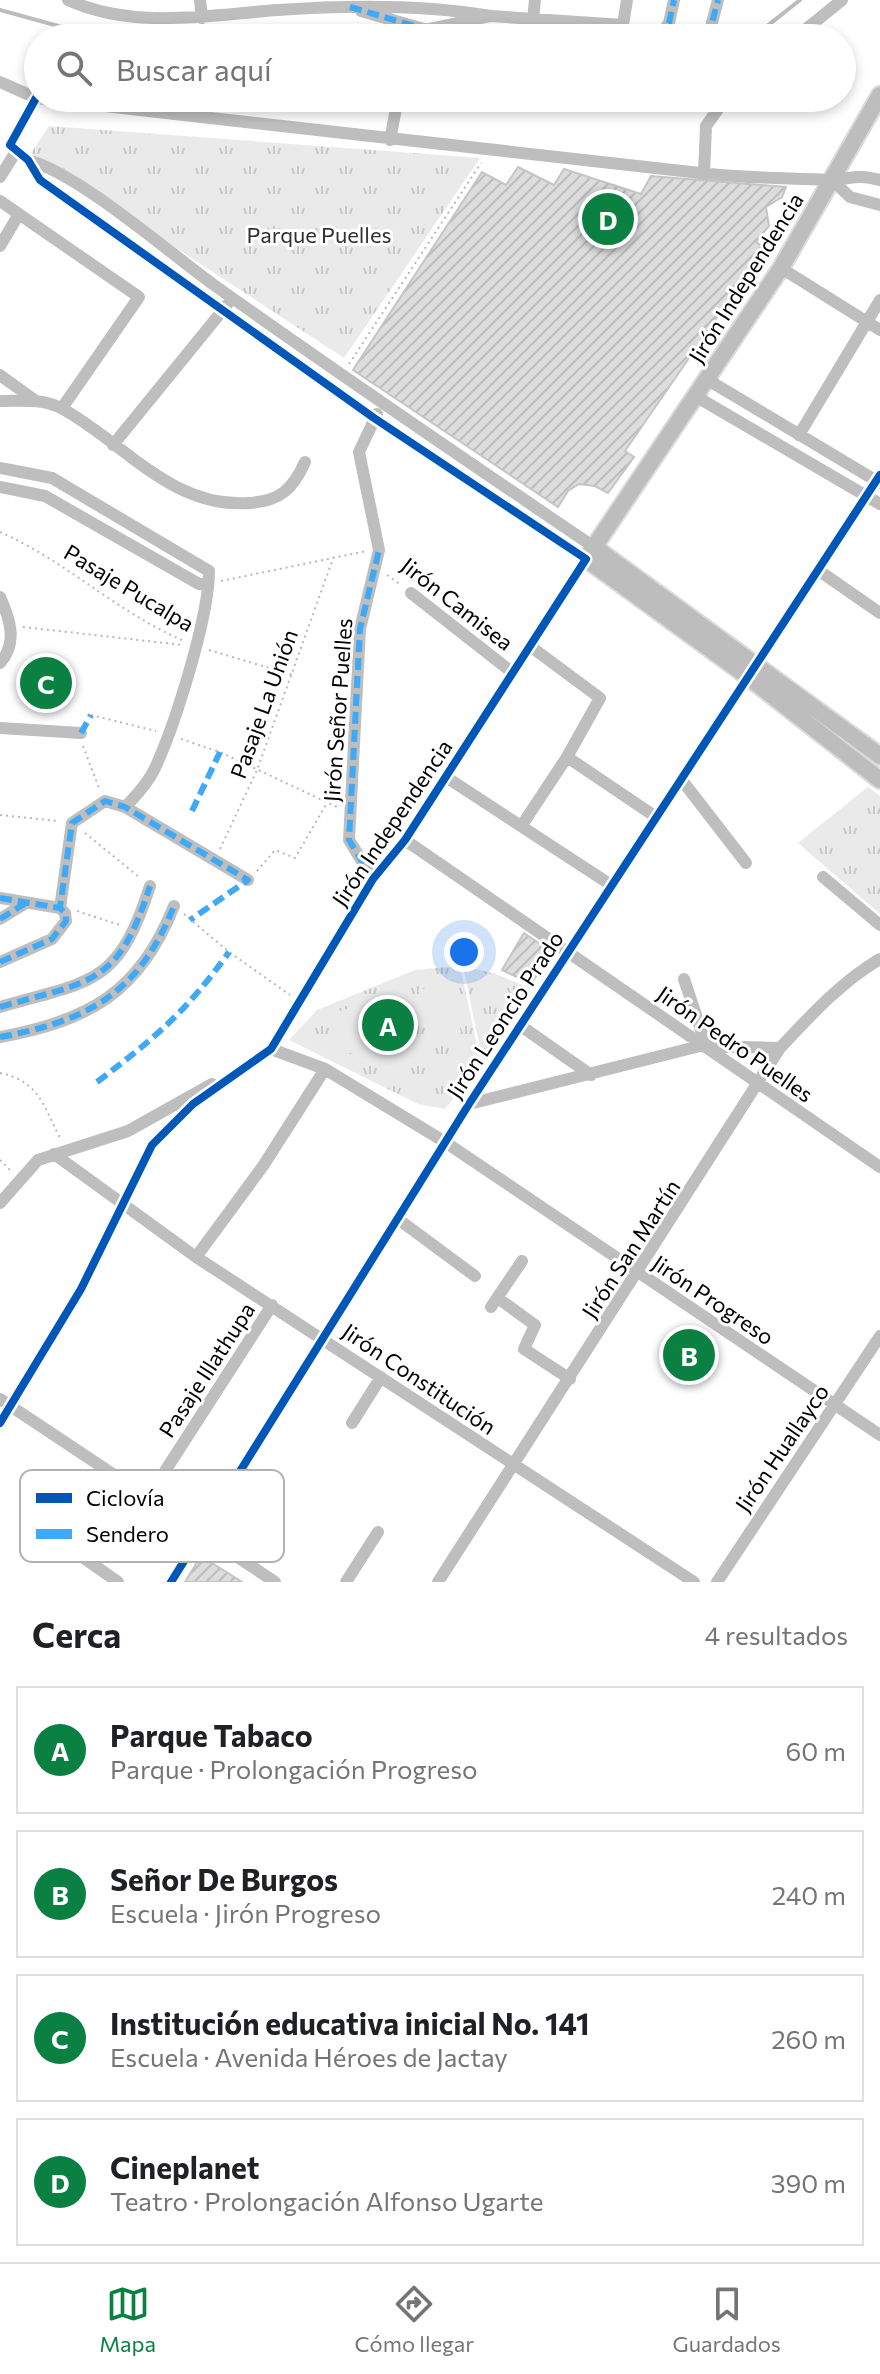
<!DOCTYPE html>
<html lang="es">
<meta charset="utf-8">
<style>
body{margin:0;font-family:Commissioner,sans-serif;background:#f6f6f6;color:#202124}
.you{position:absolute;left:464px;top:952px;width:28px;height:28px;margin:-20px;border:6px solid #fff;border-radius:50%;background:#1a73e8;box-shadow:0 0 0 12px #1a73e833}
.badge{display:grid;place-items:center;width:52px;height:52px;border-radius:50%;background:#0b8043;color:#fff;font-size:26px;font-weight:700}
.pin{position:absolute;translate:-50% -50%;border:4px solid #fff;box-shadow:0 2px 8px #0006}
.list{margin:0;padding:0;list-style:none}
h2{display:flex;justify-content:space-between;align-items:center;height:104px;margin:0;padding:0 32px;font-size:34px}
h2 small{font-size:26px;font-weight:400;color:#757577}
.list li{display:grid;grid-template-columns:52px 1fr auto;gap:24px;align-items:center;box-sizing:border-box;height:128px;margin:0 16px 16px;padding:0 16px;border:2px solid #e0e0e0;border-radius:0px}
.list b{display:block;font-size:30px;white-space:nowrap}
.list p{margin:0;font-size:26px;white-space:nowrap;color:#757577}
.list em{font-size:26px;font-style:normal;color:#757577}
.icon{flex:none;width:44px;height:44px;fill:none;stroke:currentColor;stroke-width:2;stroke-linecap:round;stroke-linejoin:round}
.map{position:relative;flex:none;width:880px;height:1582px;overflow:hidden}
.search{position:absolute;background:#fff;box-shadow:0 4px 12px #0003;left:24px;right:24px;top:24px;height:88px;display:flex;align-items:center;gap:20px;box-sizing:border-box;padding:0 28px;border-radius:44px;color:#757577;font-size:30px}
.sheet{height:680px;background:#fff}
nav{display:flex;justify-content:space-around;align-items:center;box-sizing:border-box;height:112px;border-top:2px solid #e0e0e0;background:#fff;font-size:22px;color:#757577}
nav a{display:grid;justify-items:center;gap:4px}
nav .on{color:#0b8043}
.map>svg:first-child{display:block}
</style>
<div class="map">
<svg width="880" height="1582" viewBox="0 0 880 1582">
<defs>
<pattern id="grass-tufts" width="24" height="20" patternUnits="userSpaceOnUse" patternTransform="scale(2)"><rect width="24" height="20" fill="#eaeaea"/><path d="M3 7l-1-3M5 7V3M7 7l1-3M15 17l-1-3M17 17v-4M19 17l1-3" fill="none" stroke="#c7c7c7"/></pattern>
<pattern id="building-hatch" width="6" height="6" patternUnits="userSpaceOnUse" patternTransform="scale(2)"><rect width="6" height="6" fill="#ddd"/><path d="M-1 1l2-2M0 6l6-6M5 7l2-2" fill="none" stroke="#bcbcbc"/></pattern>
</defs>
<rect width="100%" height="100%" fill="#fff"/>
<path fill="url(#grass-tufts)" d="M49 126 480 158 344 358 31 153Z
M868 787 880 796V914L798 843Z
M460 966 481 1064 445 1109 418 1104 289 1040 317 1010 415 970Z
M463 966 496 974 530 988 483 1063Z"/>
<path fill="#eaeaea" d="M452 984 462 1039 429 1046 418 990Z
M404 993 415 1049 381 1056 370 1000Z
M356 1006 363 1051 339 1055 330 1014Z"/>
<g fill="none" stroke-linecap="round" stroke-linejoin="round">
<path stroke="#bcbcbc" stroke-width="4" d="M0 10 102 38
M752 38 800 0
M620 98 634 101 646 98"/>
</g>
<path fill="url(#building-hatch)" stroke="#c5c5c5" stroke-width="2" d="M518 167 554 185 564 169 641 194 651 176 786 187 782 197 766 207 769 226 756 242 762 246 754 260 762 265 757 276 749 271 625 451 634 457 608 493 595 486 579 484 568 491 558 507 353 370 482 172 506 185Z
M524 933 552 952 531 984 502 970Z
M201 1556 242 1582H185Z"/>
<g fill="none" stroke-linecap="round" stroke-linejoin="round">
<g stroke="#dbdbdb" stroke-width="20">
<path id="major" d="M880 95 781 268 586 559 747 676 880 780
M594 547 880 756"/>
</g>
<path stroke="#b8b8b8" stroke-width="2" stroke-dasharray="2 4" stroke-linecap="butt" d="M349 364 481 163
M0 532C66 561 118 613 184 641
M387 575 401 585
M221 581 367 551
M23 627 183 645
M209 650 293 675
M91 715 156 731
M181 739 220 752 337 807
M83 746 99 788
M0 815 58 821
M85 833 139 877
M220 849 257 770 334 556
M257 871 275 850 295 858 327 803
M77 911 120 925
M184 914 229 952 290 995
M0 1073C39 1081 43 1105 60 1138
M0 1160 11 1171"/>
<path stroke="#bebebe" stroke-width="12" d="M68 0C134 30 209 15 278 10 349 5 421 4 491 16
M200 0 202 18
M361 11 455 38
M533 20 535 0
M416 38 424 30 491 16 623 25 627 0
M658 38 669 23 674 0
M708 38 718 0
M795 38 842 0
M0 82 36 98C257 124 478 147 700 173 741 178 785 178 827 180 850 180 854 173 880 180
M390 140 398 98
M28 160C79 174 167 251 214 285 339 374 467 461 594 547
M704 174 706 126 726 98
M0 177 17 150
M832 180 850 197 880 205
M0 201 139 297 62 408
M0 246 19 214
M781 268 880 330
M0 375 36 401
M708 380 880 483
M697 397 880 504
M0 401C20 401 42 398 61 408 124 442 171 509 250 503 280 501 293 489 305 462
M799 435 880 300
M113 445 227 305
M0 468 52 478 209 571C209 617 175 725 155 768 148 783 137 795 125 807
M0 487 45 496 199 584 207 585
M818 570 880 613
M411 593 513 673
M0 597C10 619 18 643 0 663
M0 728 81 733
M567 757 656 817
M446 777 611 885
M681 779 746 863
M522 825 567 757 600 698 530 646
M405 840 880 1167
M823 877 880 925
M373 879 349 840 360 629 379 550 359 452 377 414
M0 898 60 908
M0 919 26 903
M0 962 52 939 66 921 65 913 60 908 72 823 105 801 125 807 248 880
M684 979 706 1045
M0 1007C93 980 118 986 150 886
M521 1026 591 1075
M0 1037C89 1021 140 992 174 906
M271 1049 325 1069 445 1142 880 1435
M469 1104 700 1046 780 1048
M54 1154 196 1257 694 1582
M0 1203 38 1160 128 1131 212 1084
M398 1219 475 1276
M196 1257 263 1166 325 1069
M499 1299 535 1325 524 1349 570 1379
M491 1307 522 1261
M0 1399 275 1582
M0 1423 81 1289 152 1145 193 1104 271 1049 373 879 405 840 586 559 374 418 40 180 28 160 10 145 36 98
M352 1423 381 1377
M149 1496 272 1305
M41 1528 118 1582
M171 1582 469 1104 880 475
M346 1582 378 1532
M438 1582 780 1048C811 1015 841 982 880 959
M717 1582 880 1336"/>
<use href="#major" stroke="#bdbdbd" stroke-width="16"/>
<path stroke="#3fa9f5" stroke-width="6" stroke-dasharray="12 6" stroke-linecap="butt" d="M350 7 455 38
M658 38 669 23 674 0
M708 38 718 0
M81 733 91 715
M192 811 220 752
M373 879 349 840 360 629 379 550
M0 898 60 908
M0 919 26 903
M0 962 52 939 66 921 65 913 60 908 72 823 105 801 125 807 248 880 190 920
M0 1007C93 980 118 986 150 886
M0 1037C89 1021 140 992 174 906
M97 1082C154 1039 187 1011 229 952"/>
<g stroke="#fff" stroke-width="13">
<path id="cycleway" d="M0 1423 81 1289 152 1145 193 1104 271 1049 373 879 405 840 586 559 374 418 40 180 28 160 10 145 36 98
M171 1582 469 1104 880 475"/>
</g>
<use href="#cycleway" stroke="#0057b8" stroke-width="8"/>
</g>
<g text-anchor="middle" stroke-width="6" stroke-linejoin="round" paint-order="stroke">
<g font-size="22" fill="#303030" stroke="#fff">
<text x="319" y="243">Parque Puelles</text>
</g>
<g font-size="22" fill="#000" stroke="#fff">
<text transform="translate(746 278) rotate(-58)" y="8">Jirón Independencia</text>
<text transform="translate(129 588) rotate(31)" y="8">Pasaje Pucalpa</text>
<text transform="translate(457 604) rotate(38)" y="8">Jirón Camisea</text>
<text transform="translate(264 704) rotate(-70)" y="8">Pasaje La Unión</text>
<text transform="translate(338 710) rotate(-86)" y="8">Jirón Señor Puelles</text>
<text transform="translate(392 823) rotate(-56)" y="8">Jirón Independencia</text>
<text transform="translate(505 1015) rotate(-57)" y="8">Jirón Leoncio Prado</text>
<text transform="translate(735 1044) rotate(35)" y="8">Jirón Pedro Puelles</text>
<text transform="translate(631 1249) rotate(-57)" y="8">Jirón San Martín</text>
<text transform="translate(713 1300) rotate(34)" y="8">Jirón Progreso</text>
<text transform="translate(207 1370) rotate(-57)" y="8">Pasaje Illathupa</text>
<text transform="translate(419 1379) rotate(34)" y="8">Jirón Constitución</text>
<text transform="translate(782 1448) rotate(-56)" y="8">Jirón Huallayco</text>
</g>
</g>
<rect x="20" y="1470" width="264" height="92" rx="12" fill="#fff" stroke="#b2b2b2" stroke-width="2"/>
<rect x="36" y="1493" width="36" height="10" fill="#0057b8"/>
<rect x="36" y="1529" width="36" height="10" fill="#3fa9f5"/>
<g font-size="22" fill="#000">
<text x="86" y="1506">Ciclovía</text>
<text x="86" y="1542">Sendero</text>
</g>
</svg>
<div class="you"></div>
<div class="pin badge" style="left:388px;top:1025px">A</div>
<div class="pin badge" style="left:689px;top:1355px">B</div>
<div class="pin badge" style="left:46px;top:683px">C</div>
<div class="pin badge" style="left:608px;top:219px">D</div>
<div class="search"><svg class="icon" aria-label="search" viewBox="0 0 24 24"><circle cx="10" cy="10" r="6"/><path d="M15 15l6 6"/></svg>Buscar aquí</div>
</div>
<section class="sheet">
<h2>Cerca<small>4 resultados</small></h2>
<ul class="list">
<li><span class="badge">A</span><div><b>Parque Tabaco</b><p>Parque · Prolongación Progreso</p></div><em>60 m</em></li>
<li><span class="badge">B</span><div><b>Señor De Burgos</b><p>Escuela · Jirón Progreso</p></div><em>240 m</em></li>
<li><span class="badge">C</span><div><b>Institución educativa inicial No. 141</b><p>Escuela · Avenida Héroes de Jactay</p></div><em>260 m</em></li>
<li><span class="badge">D</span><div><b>Cineplanet</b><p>Teatro · Prolongación Alfonso Ugarte</p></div><em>390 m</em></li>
</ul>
</section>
<nav>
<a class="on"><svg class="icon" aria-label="map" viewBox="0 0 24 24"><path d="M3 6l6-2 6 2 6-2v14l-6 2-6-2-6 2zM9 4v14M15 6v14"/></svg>Mapa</a>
<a><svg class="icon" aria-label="directions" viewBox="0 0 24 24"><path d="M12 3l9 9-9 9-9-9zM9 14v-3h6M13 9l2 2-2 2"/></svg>Cómo llegar</a>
<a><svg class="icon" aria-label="saved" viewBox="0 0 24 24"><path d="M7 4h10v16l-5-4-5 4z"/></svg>Guardados</a>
</nav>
